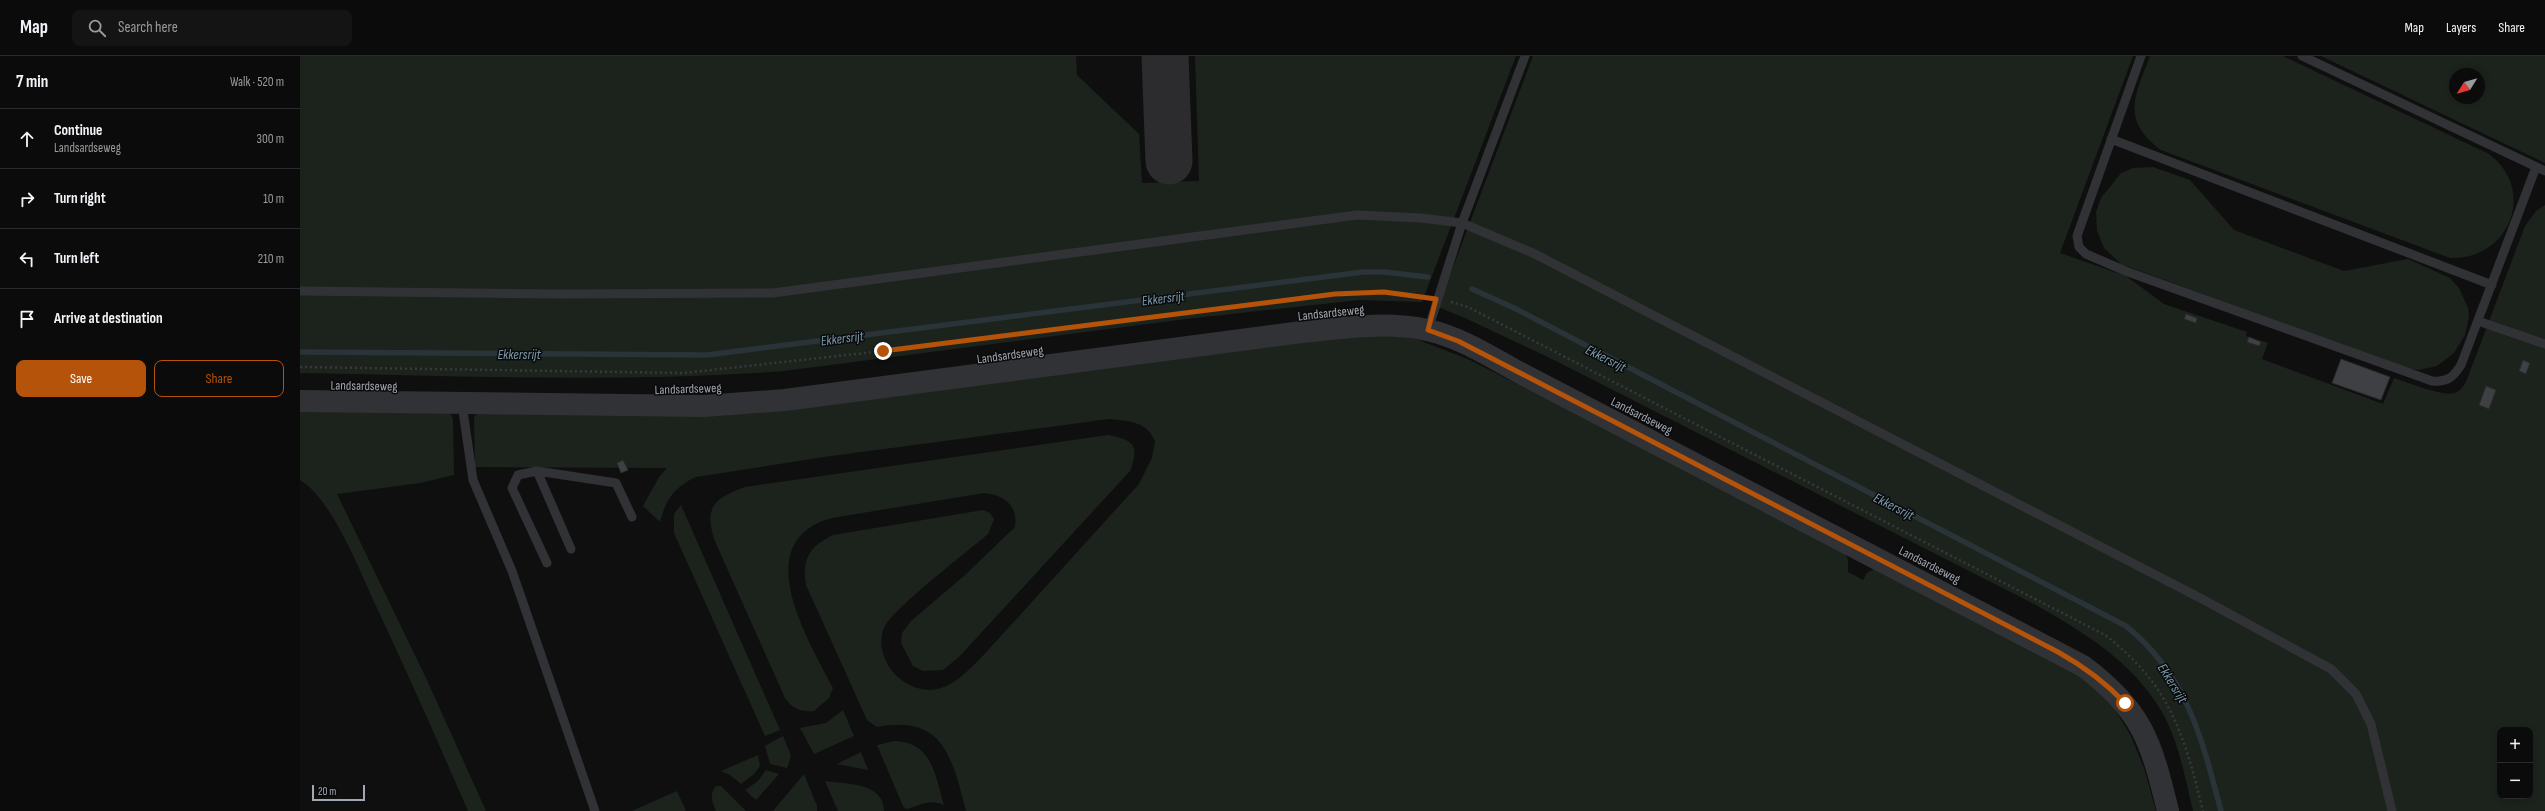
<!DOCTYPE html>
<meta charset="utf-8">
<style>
body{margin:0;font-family:"Sofia Sans Condensed",sans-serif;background:#141415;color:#f1f3f6}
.controls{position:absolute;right:12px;bottom:12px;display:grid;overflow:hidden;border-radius:8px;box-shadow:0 2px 6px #0003}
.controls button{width:36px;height:36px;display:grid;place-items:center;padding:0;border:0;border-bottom:1px solid #2b2b2d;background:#0b0b0c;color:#f1f3f6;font:20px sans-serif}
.compass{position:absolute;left:2149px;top:12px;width:36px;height:36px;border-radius:50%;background:#0b0b0c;box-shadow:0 2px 6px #0003;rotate:233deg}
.scale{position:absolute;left:12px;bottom:10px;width:53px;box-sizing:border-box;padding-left:4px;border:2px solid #a1a8b1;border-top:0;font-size:11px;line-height:14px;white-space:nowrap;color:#a1a8b1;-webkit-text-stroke:3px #0a0a0b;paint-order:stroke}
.stop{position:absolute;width:12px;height:12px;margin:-9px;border:3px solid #b45309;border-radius:50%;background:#fff}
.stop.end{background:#b45309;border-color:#fff;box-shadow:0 1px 4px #0008}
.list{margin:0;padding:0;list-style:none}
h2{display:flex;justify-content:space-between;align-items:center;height:52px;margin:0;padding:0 16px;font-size:17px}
h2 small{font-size:13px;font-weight:400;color:#9a9b9d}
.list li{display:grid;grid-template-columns:26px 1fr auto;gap:12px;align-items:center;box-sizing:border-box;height:60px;padding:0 16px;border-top:1px solid #2b2b2d}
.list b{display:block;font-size:15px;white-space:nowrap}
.list p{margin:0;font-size:13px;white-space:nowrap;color:#9a9b9d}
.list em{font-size:13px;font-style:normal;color:#9a9b9d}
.actions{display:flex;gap:8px;padding:12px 16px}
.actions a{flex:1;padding:9px 0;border:1px solid #b45309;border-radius:8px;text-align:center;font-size:14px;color:#b45309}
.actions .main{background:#b45309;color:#fff}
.icon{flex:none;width:22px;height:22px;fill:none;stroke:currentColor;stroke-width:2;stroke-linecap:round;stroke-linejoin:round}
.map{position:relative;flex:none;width:2245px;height:755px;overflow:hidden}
header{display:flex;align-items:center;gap:24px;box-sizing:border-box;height:56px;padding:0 20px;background:#0b0b0c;border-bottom:1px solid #2b2b2d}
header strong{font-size:19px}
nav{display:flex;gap:22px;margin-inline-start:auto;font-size:14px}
.search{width:280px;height:36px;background:#141415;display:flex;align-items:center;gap:10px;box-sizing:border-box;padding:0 14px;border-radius:8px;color:#9a9b9d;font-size:15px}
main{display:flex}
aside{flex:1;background:#0b0b0c}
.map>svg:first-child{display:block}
</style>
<header>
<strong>Map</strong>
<div class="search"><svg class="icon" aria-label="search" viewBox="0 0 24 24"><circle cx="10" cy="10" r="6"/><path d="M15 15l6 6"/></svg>Search here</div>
<nav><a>Map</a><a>Layers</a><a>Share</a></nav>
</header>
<main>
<aside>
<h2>7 min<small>Walk · 520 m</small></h2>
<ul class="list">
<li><svg class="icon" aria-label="ahead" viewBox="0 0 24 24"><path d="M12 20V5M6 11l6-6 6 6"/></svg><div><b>Continue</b><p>Landsardseweg</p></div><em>300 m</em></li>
<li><svg class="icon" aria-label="right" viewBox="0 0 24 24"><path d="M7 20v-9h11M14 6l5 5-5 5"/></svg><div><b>Turn right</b></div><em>10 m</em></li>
<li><svg class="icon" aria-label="left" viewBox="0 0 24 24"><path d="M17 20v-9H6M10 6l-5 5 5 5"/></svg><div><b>Turn left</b></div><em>210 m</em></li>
<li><svg class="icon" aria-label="arrive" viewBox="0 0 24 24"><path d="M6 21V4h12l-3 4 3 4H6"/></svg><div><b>Arrive at destination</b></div></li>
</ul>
<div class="actions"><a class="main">Save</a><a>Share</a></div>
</aside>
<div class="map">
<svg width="2245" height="755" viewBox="0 0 2245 755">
<rect width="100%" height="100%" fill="#0f0f10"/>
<path fill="#1c231c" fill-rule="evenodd" d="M0 0H776L777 19 839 78 842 127 899 125 895 0H1216L1122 246 1059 244 886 263 484 315C323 327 161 320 0 317Z
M1233 0H1833L1760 197 1826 220 1864 248 1947 276 1946 280 1968 287 1962 303 2083 348 2094 322C2107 326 2143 341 2155 337 2161 335 2163 330 2166 326L2225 170 2236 155 2245 149V755H1893C1885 722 1879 686 1862 656 1832 605 1786 578 1736 549L1254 304 1165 262 1138 251ZM2200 674H2230V740H2200Z
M1850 0H1983L2189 98C2237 134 2210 204 2150 202L1861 94C1820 63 1835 40 1850 0Z
M2021 0H2245V107ZM2155 18H2179V42H2155Z
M1853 111 1890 124 1934 174 2044 215 2108 203 2150 222 2159 232 2168 252 2169 261 2165 279 2154 297 2137 310 2119 314 2109 313 1821 208 1804 192 1797 175 1796 156 1801 142 1821 117 1833 112Z
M1072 276 1116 283 1170 304 1544 494 1548 504V516L1563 524 1567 517 1578 511 1780 618 1814 652 1831 680 1844 712 1856 755H666C652 702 644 658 577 671L567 664 506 529C502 503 509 491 533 479L683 454 690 457 694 463 688 478C668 495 592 553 584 572 571 605 608 643 641 632 657 627 668 614 680 603L839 428 852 402 855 386C848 365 828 365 809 363L524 401 396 421C374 431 366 443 360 466L343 450 359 421 367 412 175 411 174 361 178 356 321 357Z
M0 353 150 355 153 364 154 419 120 427 37 438 126 622 186 755H168C138 686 108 618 76 550 60 515 32 443 0 424Z
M808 379C833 384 840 388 830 415L659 601 643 614 623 615 613 610 601 587 602 577 611 565 664 520 715 471C718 449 704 439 684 437L532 462C447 485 508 584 533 632L529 642 514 655C500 656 493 653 485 642L414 483C404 450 415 442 445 431Z
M381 449 480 674 465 680 374 477V458Z
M543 654 554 680 514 698 500 672 526 667Z
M483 680 491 700 487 712 470 708 465 690Z
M595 685C633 687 635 719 644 749 628 742 621 750 606 753L603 750 577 689Z
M561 696 568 714 537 708Z
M458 699 460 710 454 718 441 728 430 719 421 715Z
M466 714 479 718 456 744 445 734 458 725Z
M504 718 517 750V755H473Z
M525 725C545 728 584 726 584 755H538Z
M416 730H421L446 755H416C412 746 409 739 416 730Z
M377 735 386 755H332Z"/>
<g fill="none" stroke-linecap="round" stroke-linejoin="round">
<path stroke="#2a3338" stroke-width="5.5" d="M1172 233 1214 252 1826 570C1887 619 1902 683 1921 755
M0 296 407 299 1063 216H1084L1128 221"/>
<path stroke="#2c2c2f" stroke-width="47" d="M865 0 869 105"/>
</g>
<path fill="#3e4043" stroke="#292a2c" d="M1886 258 1897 262 1896 267 1884 263Z
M1949 281 1961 286 1959 290 1947 286Z
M2041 303 2090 321 2081 344 2032 327Z
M2223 304 2230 307 2226 318 2219 315Z
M2186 330 2196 334 2189 353 2179 349Z
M323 404 328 414 321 417 317 407Z"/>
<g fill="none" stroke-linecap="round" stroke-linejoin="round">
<path stroke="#37393c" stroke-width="2.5" stroke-dasharray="2 3" stroke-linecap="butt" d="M1151 246 1168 251 1805 579C1870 629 1884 678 1903 755
M0 311 384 317 583 295 1035 238 1084 236 1126 241"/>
<path stroke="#313235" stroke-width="9" d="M1841 0 1777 180 1779 191 1786 198 1828 216 2132 325C2147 326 2153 322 2161 309L2236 111
M2002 0 2245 115
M1811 83 2192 229
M0 235 262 238 473 237 1057 159 1121 162 1162 167 1233 197 1904 544 2031 613 2056 638 2071 668 2092 755
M2178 265 2245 288
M1128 274 1162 167 1225 0
M162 348 173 424 212 515 295 755
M237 415 271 493
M247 507 212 432 218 419 237 415 316 427 332 461"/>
<path stroke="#313235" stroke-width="22" d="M0 345 404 350 485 344 1002 276C1043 272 1086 265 1127 274 1161 281 1194 303 1224 319L1783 610C1842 654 1851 685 1868 755"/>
</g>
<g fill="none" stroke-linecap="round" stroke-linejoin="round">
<path stroke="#b45309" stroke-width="5" d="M583 295 1035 238 1084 236 1136 243 1128 274 1158 285 1224 319 1758 596C1783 610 1805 626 1825 647"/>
</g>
<g text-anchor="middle" stroke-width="3" stroke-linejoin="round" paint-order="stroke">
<g font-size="13" fill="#a1a8b1" stroke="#0a0a0b">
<text transform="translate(1031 256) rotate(-6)" y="5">Landsardseweg</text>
<text transform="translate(710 298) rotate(-8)" y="5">Landsardseweg</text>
<text transform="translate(64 329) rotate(1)" y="5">Landsardseweg</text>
<text transform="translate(388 332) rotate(-2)" y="5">Landsardseweg</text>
<text transform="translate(1342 359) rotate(27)" y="5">Landsardseweg</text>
<text transform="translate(1630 508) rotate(27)" y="5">Landsardseweg</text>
</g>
<g font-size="14" font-style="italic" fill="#7a99aa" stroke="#0a0a0b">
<text transform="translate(863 242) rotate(-7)" y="5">Ekkersrijt</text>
<text transform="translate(542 282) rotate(-7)" y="5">Ekkersrijt</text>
<text x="219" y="303">Ekkersrijt</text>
<text transform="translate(1306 302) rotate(27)" y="5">Ekkersrijt</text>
<text transform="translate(1594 450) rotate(27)" y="5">Ekkersrijt</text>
<text transform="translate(1873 627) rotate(58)" y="5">Ekkersrijt</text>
</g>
</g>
</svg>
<div class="controls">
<button>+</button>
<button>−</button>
</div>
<svg class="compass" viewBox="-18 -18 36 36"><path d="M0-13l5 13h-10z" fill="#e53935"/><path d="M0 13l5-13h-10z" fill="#9a9b9d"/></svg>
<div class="scale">20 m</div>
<div class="stop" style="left:1825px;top:647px"></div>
<div class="stop end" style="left:583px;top:295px"></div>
</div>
</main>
